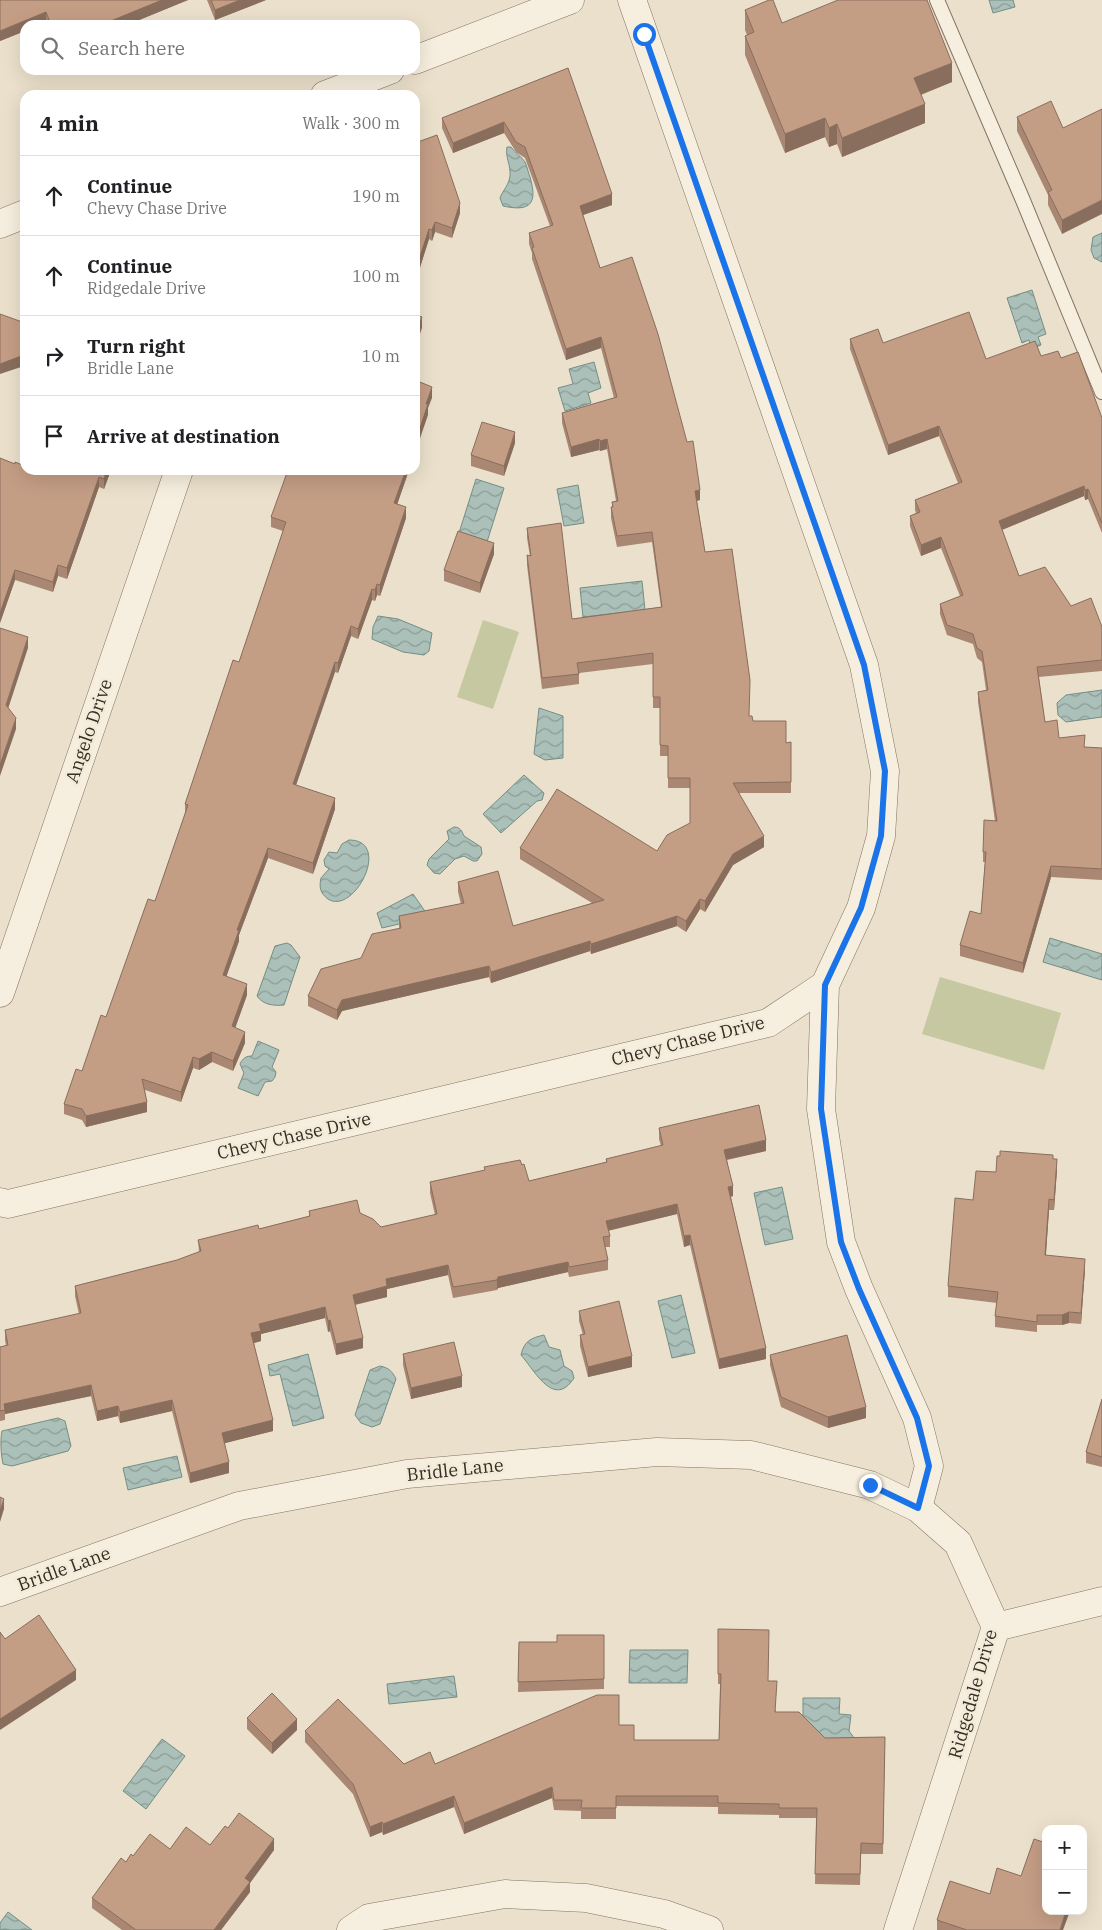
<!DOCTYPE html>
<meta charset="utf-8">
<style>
body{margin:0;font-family:"IBM Plex Serif",serif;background:#f2f2f2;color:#202124}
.controls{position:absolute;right:15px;bottom:15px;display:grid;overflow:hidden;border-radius:10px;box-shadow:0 5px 20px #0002}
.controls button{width:45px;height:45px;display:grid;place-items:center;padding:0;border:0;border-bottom:1px solid #e0e0e0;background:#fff;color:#202124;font:25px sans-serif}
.stop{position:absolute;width:15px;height:15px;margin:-11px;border:4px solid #1a73e8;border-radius:50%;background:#fff}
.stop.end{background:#1a73e8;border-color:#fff;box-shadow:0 1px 5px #0008}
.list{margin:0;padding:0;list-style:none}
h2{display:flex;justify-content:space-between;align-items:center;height:65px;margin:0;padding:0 20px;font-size:21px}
h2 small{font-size:16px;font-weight:400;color:#757577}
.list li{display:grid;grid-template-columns:32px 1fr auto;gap:15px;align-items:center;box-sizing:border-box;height:80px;padding:0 20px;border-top:1px solid #e0e0e0}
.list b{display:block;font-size:19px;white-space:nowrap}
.list p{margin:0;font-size:16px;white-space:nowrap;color:#757577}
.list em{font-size:16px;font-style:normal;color:#757577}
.icon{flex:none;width:28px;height:28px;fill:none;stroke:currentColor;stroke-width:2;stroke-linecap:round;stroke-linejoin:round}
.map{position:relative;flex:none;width:1102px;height:1930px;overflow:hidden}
.search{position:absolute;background:#fff;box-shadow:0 5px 20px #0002;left:20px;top:20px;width:400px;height:55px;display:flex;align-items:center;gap:12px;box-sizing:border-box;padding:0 18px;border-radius:15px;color:#757577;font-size:19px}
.panel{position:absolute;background:#fff;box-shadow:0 5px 20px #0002;left:20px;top:90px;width:400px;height:385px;border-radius:15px}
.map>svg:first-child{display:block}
</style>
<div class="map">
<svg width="1102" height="1930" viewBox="0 0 1102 1930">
<defs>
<pattern id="water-waves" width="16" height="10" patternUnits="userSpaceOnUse" patternTransform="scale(1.25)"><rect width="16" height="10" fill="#abc0b9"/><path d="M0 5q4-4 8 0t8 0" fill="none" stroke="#8c9c96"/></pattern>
</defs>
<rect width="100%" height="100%" fill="#ebe0cb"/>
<path fill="#c5c8a0" d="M483 620 519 632 493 709 457 697Z
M940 977 1061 1013 1044 1070 922 1034Z"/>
<path fill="url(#water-waves)" stroke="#728e86" d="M989 0H1013L1015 7 993 13Z
M507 147H511C515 153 522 157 525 162 527 166 528 172 530 177 538 204 530 212 503 206L500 198C503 190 509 185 510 176 511 165 505 157 507 147Z
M1102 233V262L1094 258 1091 250 1093 237Z
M1032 290 1046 334 1038 337 1041 345 1031 349 1029 340 1022 343 1007 298Z
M594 362 601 388 588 393 591 403 565 411 558 388 573 384 569 369Z
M476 479 504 488 486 545 458 536Z
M578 485 584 523 564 526 557 489Z
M642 581 645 610 583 617 580 588Z
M378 616 398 619 432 633 429 651 424 655 403 652 372 639 373 627Z
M1102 690V717L1066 722 1058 715 1057 703 1066 695Z
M539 708 563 716V758L545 760 534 754Z
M524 775 544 793 542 800 537 801 501 833 483 814Z
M454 827C460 827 462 831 464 836L481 847 482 854 477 861H473L464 856 455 859 440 874 434 873 427 865 429 859 449 839 447 831Z
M349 840C393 840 354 916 328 899 320 893 319 887 321 878L329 869 325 866 324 860 329 852 337 853 342 844Z
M413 894 429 917 382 928 377 913Z
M1050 938 1102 954V980L1043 962Z
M287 943 291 945 300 957 284 1005C274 1006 263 1005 257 996L275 946Z
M258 1041 279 1050 272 1067 276 1072 275 1077 272 1081 265 1082 258 1096 238 1088 244 1073 240 1064C243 1058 246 1056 252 1056Z
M782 1187 793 1239 765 1245 754 1193Z
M681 1295 695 1353 672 1358 658 1301Z
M544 1335 549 1347 560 1350 564 1366 572 1371 574 1378C554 1409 535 1371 521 1355 524 1341 531 1338 544 1335Z
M308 1354 324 1418 293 1426 280 1374 270 1376 268 1365Z
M380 1366C389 1368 392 1371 396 1379L380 1424 372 1427 361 1423 355 1415 370 1370Z
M58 1418 65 1421 71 1446 68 1451 12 1466 3 1464C1 1454 0 1440 2 1431Z
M177 1456 182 1477 128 1490 123 1468Z
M630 1650H688L687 1683H629Z
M454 1676 457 1697 389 1704 387 1684Z
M803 1698H840L839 1714 851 1715 849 1731 857 1742H828L803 1721Z
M162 1739 185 1756 146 1809 123 1791Z
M8 1912 32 1930H0V1923Z"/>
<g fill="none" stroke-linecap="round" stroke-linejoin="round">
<g stroke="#867361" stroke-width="16">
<path id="lane" d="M937 0 1022 198 1102 392"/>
</g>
<g stroke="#867361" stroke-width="29">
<path id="street" d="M415 60 570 0
M325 95 390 70
M0 224 25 214
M825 985 821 1109 841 1242 859 1289 917 1418 929 1466 918 1508
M0 993 179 470
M0 1202 8 1204 768 1023 825 985 861 908 881 836 885 771 864 665 632 0
M0 1592 239 1506 407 1474 657 1452 751 1455 870 1485 918 1508 958 1543 996 1627 898 1930
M996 1627 1102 1601
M351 1930 369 1918 505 1894 586 1898 664 1914 709 1930"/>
</g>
<use href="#lane" stroke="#f6eede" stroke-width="14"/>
<use href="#street" stroke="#f6eede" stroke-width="28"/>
</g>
<path fill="#a98772" d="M0 0H188L127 25H47L46 22 25 25V31L0 41Z
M207 0H266L215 20Z
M745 10 782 23 952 82 921 95 925 123 842 157 837 144 829 147 825 137 785 153 745 55V36L747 35 745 30Z
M568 68 612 205 583 215 600 268 700 500 697 501 705 552 749 716 753 721 786 743 791 742V793H739L764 847 733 865 705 912 700 909 686 932 677 926 591 954 590 951 491 983 489 977 342 1011 337 1020 308 1006V996L361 958 399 928V916L461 904 458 892V882L513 926 592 903 520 859V848L657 851 690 823V788H668V756H660V708H653V664L579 673V684L542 689 527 565V555L530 556 527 538V528L572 619 661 607 652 542 617 547 611 518V507H612V502L616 501 607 449 600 451 599 450 571 457 562 423V413L614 398 601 348 566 360 532 259V253L529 244V233L550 226 525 158 516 152 504 133 453 153 442 128V118Z
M1017 117 1063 128 1062 234 1048 205V195L1017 131Z
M415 143 460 213 452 238 435 232 432 241 429 239 415 283Z
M850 339 986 359 1041 356 1061 358 1102 418V533L1088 499 1085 500 1084 496 1002 530 1019 576 1071 606 1102 627V671L1039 677 1045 722 1059 738 1085 747 1102 748V880L1051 877 1023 973 960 956V945L981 914 985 862H983V852L995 821 978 702V692L986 690 982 662 977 658 973 644 947 635 940 614V604L960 596 941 548 921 556 910 526V516L916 513 915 510V500L958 483 939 436 888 455 850 349Z
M515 443 504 476 471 466V455Z
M0 458 15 464 40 471 111 470 104 489 99 487 67 579 58 576 53 592 15 580 0 623Z
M409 470 397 504 406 518 380 596 377 595 375 601 372 600 358 639 351 636 338 673 335 672 296 785 335 809 313 874 268 858 239 935V941L226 977 247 995 235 1028 245 1043 233 1071 212 1062 199 1070 193 1068 181 1102 145 1090 147 1112 86 1127 82 1120 64 1114V1104L82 1071 106 1017 155 901 185 814V804L239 662 283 531 271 527V517Z
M494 554 480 593 444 581V570Z
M659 1128 766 1151 727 1160 733 1196 731 1197 766 1359 719 1369 690 1245 684 1247 677 1214 608 1231 610 1236V1247H605L608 1260V1270L569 1277 568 1272 498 1288 497 1290 453 1298 448 1275 387 1289V1297L355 1305 363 1348 336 1355 330 1331 328 1332 325 1318 261 1334V1341L254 1343 273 1431 224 1443 229 1473 190 1483 172 1411 120 1423 118 1416 97 1421 91 1396 5 1414V1420L0 1421V1347L6 1346 5 1340V1330L79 1314 75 1296V1286L177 1260 199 1252 198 1240 259 1229 309 1216V1211L360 1213 381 1227 435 1215 430 1193V1182L522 1165 529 1181 606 1162V1159L661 1146 659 1139Z
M1053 1159 1057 1170 1054 1210H1049L1046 1255 1085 1269 1081 1324 1069 1323 1062 1325H1037V1332L995 1327V1316L997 1303 948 1297V1286L973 1200 996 1172Z
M579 1311 632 1367 588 1377 580 1346V1335H583L579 1321Z
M403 1354 462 1387 411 1399 403 1365Z
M770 1355 866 1418 828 1428 781 1407 770 1365Z
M1102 1399V1467L1086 1463V1452Z
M718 1629 768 1681 776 1712 825 1738 885 1737 883 1854H861L860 1885 815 1884 816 1818H779V1815L718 1814V1807L616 1806V1819H581V1811L554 1810 552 1798 464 1834 454 1807 383 1835 382 1832 370 1837 353 1794 305 1742V1731L404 1764H435L619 1725 634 1740H719L720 1684H718Z
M604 1635V1689L518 1692 519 1642H557Z
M247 1718 297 1730 272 1754 247 1729Z
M228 1828 274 1850 250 1883V1892L221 1930H122L92 1908V1898L126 1862 133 1856 170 1849 210 1845Z
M937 1920 1063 1930H937Z"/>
<path fill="#896e5d" d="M162 0H188L127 25H101Z
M240 0H266L215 20V10Z
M46 12V22L39 25H25V31L0 41V31Z
M952 63V82L914 97V78Z
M925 104V123L842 157V138Z
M825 118V137L785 153V134Z
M504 122V133L453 153V143Z
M837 124V144L829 147V128Z
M612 194V205L580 216V206Z
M1102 200V214L1062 234V220Z
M460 203V213L452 238V228Z
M435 222V232L432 241V230Z
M429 229V239L415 283V272Z
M422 317V328L415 348V338Z
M601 337V348L566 360V349Z
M25 351V362L24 366 0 374V364Z
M432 387V398L428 408V415L415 453V443L426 404Z
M939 426V436L888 455V445Z
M515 432V443L504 476V466Z
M599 439V450L571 457V447Z
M607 439V449L600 451V441Z
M107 470H111L104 489V479Z
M406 470H409L394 514V503Z
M99 477V487L67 579V568Z
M1084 486V496L999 531V521Z
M1088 489V499L1085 500V490Z
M700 490V500L695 501V491Z
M406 507V518L380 596V585Z
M941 537V548L921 556V545Z
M494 543V554L480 593V583Z
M58 565V576L53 592V582Z
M15 570V580L0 623V613Z
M377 584V595L375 601V590Z
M372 589V600L358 639V629Z
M351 626V636L338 673V663Z
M28 637V648L6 715V705Z
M335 662V672L293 794V784Z
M16 718V729L0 776V765Z
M335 798V809L313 874V863Z
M764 836V847L733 865 705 912V901L733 854Z
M268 848V858L239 935V941L223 986V975L237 930Z
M1051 866V877L1023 973V963Z
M700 899V909L686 932V921Z
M677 916V926L591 954V944Z
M590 941V951L491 983V972Z
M489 966V977L342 1011 337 1020V1010L342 1000Z
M247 984V995L232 1037V1026Z
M245 1032V1043L233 1071V1061Z
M212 1052V1062L199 1070V1059Z
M193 1057V1068L181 1102V1092Z
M147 1102V1112L86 1127V1116Z
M766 1140V1151L724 1160V1150Z
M1057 1159V1170L1054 1210V1200Z
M733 1186V1196L728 1197V1187Z
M1049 1199V1210L1045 1266V1255Z
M677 1204V1214L606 1231V1221Z
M690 1235V1245L684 1247V1236Z
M1085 1259V1269L1081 1324V1313Z
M568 1262V1272L498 1288 497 1290V1280L498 1277Z
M448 1265V1275L387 1289V1297L353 1305V1295L386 1279Z
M325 1307V1318L261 1334V1341L251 1344V1333L259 1324Z
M1069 1312V1323L1062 1325V1315Z
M330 1320V1331L328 1332V1321Z
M363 1338V1348L336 1355V1344Z
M766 1348V1359L719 1369V1359Z
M632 1356V1367L588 1377V1367Z
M462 1376V1387L411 1399V1388Z
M91 1385V1396L5 1414 4 1404Z
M172 1400V1411L120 1423V1412Z
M118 1406V1416L97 1421V1411Z
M866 1407V1418L828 1428V1417Z
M273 1420V1431L222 1444V1433Z
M229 1462V1473L190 1483V1473Z
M4 1499V1509L0 1522V1511Z
M76 1670V1680L0 1730V1719Z
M297 1719V1730L272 1754V1743Z
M552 1787V1798L464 1834V1823Z
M454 1796V1807L383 1835V1824Z
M382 1822V1832L370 1837V1827Z
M274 1839V1850L250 1883V1892L221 1930H214L245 1878Z
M1066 1911H1070L1063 1930H1060Z"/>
<path fill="#c49d85" stroke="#896e5d" d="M0 0H162L101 25H51L46 12 0 31Z
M211 0H240L215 10Z
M769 0H773L782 23 838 0H927L952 63 914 78 925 104 842 138 837 124 829 128 825 118 785 134 745 36 754 32 745 10Z
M568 68 612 194 580 206 600 268 632 257 658 334 687 442 693 441 700 490 695 491 705 552 732 549 750 680 749 716H752L753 721H786V743L791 742V782L733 783 764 836 733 854 705 901 700 899 686 921 677 916 591 944 590 941 491 972 489 966 342 1000 337 1010 308 996 321 969 361 958 372 934 401 928 399 916 464 903 458 882 498 871 513 926 604 900 520 848 557 789 657 851 667 835 690 823V778H668V746L660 745V697H653V653L577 663 579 674 542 678 527 555 531 556 527 528 561 523 572 619 662 607 652 532 617 536 611 507H613L612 502 618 501 607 439 600 441 599 439 571 447 562 413 617 397 601 337 566 349 532 248 534 247 529 233 553 225 525 147 516 142 504 122 453 143 442 118Z
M1051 101 1063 128 1102 109V200L1062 220 1048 192 1052 190 1017 117Z
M437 135 460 203 452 228 435 222 432 230 429 229 415 272V143Z
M969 312 986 359 1035 341 1041 356 1058 351 1061 358 1078 352 1102 418V523L1088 489 1085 490 1084 486 999 521 1019 576 1045 567 1071 606 1091 598 1102 627V660L1037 667 1045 722 1057 720 1059 738 1085 735 1084 747 1102 748V869L1051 866 1023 963 960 945 970 911 981 914 986 852H983L984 820 997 821 978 692 988 690 982 651 977 648 973 634 947 625 940 604 963 595 941 537 921 545 910 516 920 512 915 500 962 482 939 426 888 445 850 339 878 329 883 343Z
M0 314 25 323V351L24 355 0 364Z
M415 315 422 317 415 338Z
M415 380 432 387 426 404H428L415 443Z
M482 422 515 432 504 466 471 455Z
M0 458 15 464V462L25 466V470L40 471V470H107L104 479 99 477 67 568 58 565 53 582 15 570 0 613Z
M288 470H406L394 503 406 507 380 585 377 584 375 590 372 589 358 629 351 626 338 663 335 662 293 784 335 798 313 863 268 848 237 930H239L223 975 247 984 232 1026 245 1032 233 1061 212 1052 199 1059 193 1057 181 1092 142 1079 147 1102 86 1116 82 1109 64 1104 76 1069 82 1071 101 1015 106 1017 148 899 155 901 188 805 185 804 233 660 239 662 286 522 271 517Z
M458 531 494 543 480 583 444 570Z
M0 628 28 637 6 705 16 718 0 765Z
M759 1105 766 1140 724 1150 733 1186 728 1187 766 1348 719 1359 690 1235 684 1236 677 1204 606 1221 610 1236 603 1237 608 1260 569 1267 568 1262 498 1277 497 1280 453 1287 448 1265 386 1279 387 1286 353 1295 363 1338 336 1344 330 1320 328 1321 325 1307 259 1324 261 1331 251 1333 273 1420 222 1433 229 1462 190 1473 172 1400 120 1412 118 1406 97 1411 91 1385 4 1404 5 1410 0 1411V1347L8 1345 5 1330 81 1313 75 1286 177 1260 201 1251 198 1240 258 1225 259 1229 310 1216 309 1211 357 1200 360 1213 373 1219 381 1227 437 1214 430 1182 485 1170 484 1167 520 1160 522 1165 524 1164 529 1181 607 1162 606 1159 663 1145 659 1128Z
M1000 1151 1053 1155V1159H1057L1054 1200 1049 1199 1045 1255 1085 1259 1081 1313 1069 1312 1062 1315H1037V1322L995 1316 998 1292 948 1286 955 1198 973 1200 976 1171 996 1172 997 1156H1000Z
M619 1301 632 1356 588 1367 580 1335 585 1334 579 1311Z
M847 1335 866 1407 828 1417 781 1397 770 1355Z
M454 1342 462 1376 411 1388 403 1354Z
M1102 1399V1457L1086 1452Z
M0 1497 4 1499 0 1511Z
M39 1615 76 1670 0 1719V1632L5 1639Z
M718 1629 769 1630 768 1681H777L775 1712H799L825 1738 885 1737 883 1844 861 1843 860 1874H815L817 1808H779V1804L718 1803V1796H616V1808H581L582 1800H554L552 1787 464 1823 454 1796 383 1824 382 1822 370 1827 353 1784 305 1731 338 1699 404 1764 430 1752 435 1764 597 1695H619V1725H634V1740H719L721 1674H718Z
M557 1635H604V1679L518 1682 519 1642H557Z
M272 1693 297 1719 272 1743 247 1718Z
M239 1813 274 1839 245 1878 250 1882 214 1930H136L92 1898 121 1858 126 1862 131 1854 133 1856 150 1834 170 1849 186 1827 210 1845 225 1826 228 1828Z
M1034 1839 1046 1843V1911H1066L1060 1930H967L937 1920 950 1881 990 1894 997 1868 1021 1876Z"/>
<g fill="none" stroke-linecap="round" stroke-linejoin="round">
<path stroke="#1a73e8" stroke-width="6" d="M644 34 864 665 885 771 881 836 861 908 825 985 821 1109 841 1242 859 1289 917 1418 929 1466 918 1508 870 1485"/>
</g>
<g text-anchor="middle" stroke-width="5" stroke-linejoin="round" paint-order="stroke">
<g font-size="18" fill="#382c23" stroke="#f3ebda">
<text transform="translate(89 731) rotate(-71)" y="6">Angelo Drive</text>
<text transform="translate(688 1041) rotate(-14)" y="6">Chevy Chase Drive</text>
<text transform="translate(294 1136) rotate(-13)" y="6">Chevy Chase Drive</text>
<text transform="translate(455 1470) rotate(-6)" y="6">Bridle Lane</text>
<text transform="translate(64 1569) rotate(-20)" y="6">Bridle Lane</text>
<text transform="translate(973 1694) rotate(-74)" y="6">Ridgedale Drive</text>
</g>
</g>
</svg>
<div class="controls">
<button>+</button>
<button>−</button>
</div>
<div class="stop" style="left:644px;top:34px"></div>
<div class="stop end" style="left:870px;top:1485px"></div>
<div class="search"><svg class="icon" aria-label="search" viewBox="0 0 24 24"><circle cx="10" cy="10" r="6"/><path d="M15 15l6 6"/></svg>Search here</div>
<section class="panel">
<h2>4 min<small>Walk · 300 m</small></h2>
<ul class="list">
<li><svg class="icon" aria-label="ahead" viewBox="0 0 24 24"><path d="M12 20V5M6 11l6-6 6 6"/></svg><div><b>Continue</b><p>Chevy Chase Drive</p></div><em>190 m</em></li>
<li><svg class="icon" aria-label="ahead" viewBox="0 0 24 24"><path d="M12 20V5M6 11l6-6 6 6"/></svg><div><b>Continue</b><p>Ridgedale Drive</p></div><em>100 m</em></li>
<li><svg class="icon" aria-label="right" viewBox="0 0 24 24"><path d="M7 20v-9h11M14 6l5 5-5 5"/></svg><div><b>Turn right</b><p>Bridle Lane</p></div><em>10 m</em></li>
<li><svg class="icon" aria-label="arrive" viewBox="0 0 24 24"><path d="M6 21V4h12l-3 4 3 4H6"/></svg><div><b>Arrive at destination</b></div></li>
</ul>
</section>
</div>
